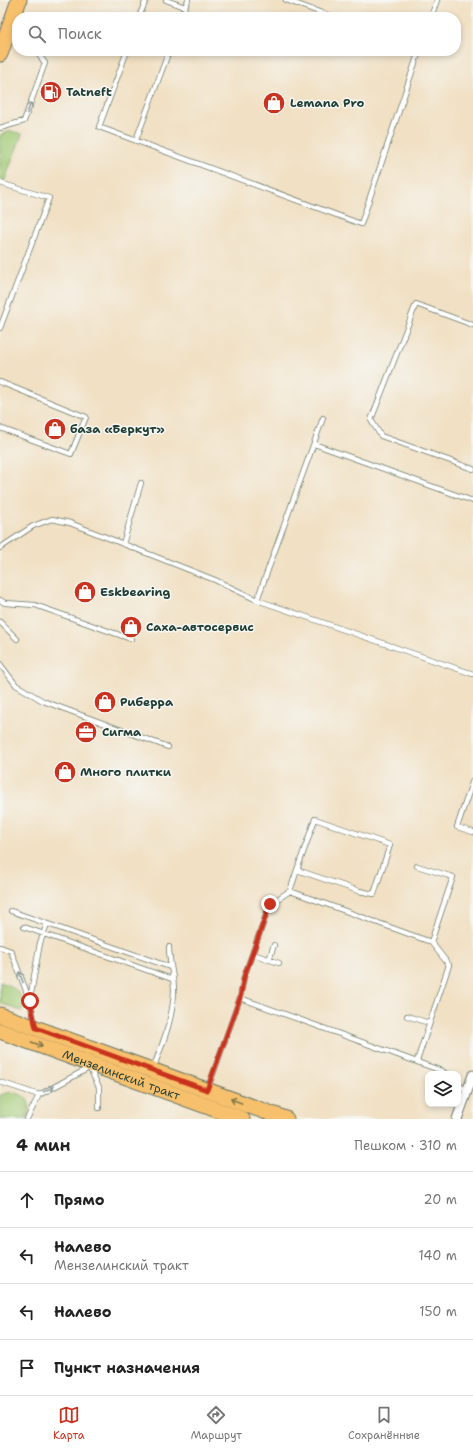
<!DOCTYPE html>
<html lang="ru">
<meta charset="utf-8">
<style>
body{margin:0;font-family:"Shantell Sans",sans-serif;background:#f2f2f2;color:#222}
.controls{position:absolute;right:12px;bottom:12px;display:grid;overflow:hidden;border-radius:8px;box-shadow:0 2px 6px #0003}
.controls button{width:36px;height:36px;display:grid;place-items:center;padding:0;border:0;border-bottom:1px solid #e0e0e0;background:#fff;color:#222;font:20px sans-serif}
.stop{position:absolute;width:12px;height:12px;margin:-9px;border:3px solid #c8321e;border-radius:50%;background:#fff}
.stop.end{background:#c8321e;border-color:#fff;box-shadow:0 1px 4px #0008}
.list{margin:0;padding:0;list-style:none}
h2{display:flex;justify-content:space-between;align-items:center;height:52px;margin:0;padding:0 16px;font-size:17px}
h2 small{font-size:13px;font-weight:400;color:#767676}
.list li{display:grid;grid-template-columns:26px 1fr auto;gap:12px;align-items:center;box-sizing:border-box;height:56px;padding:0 16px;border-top:1px solid #e0e0e0}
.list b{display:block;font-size:15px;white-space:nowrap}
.list p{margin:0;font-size:13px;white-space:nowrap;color:#767676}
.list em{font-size:13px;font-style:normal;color:#767676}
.icon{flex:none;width:22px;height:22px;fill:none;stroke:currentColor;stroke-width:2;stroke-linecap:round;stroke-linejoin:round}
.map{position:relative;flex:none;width:473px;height:1119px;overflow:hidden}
.search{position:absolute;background:#fff;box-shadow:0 2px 6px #0003;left:12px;right:12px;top:12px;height:44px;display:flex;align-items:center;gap:10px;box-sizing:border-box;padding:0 14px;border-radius:16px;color:#767676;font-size:15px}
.sheet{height:276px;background:#fff}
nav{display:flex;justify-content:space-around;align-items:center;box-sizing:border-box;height:56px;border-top:1px solid #e0e0e0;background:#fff;font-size:11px;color:#767676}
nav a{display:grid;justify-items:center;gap:2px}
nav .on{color:#c8321e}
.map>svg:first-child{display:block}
</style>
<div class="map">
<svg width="473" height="1119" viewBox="0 0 473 1119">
<rect width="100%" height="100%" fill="#f6f6f2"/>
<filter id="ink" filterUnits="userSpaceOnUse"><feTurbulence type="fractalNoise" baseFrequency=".025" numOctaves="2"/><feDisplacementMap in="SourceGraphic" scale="8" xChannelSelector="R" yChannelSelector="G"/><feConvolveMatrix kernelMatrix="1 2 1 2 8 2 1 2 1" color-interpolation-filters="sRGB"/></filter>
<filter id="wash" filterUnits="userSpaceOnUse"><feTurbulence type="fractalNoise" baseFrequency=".012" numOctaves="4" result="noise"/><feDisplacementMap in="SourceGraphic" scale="16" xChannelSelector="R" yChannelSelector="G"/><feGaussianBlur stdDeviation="0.9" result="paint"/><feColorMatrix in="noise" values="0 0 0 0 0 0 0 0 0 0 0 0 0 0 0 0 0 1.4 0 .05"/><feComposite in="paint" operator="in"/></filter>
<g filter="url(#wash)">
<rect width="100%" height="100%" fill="#f1e0c3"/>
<path fill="#a3ca75" stroke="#618454" d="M11 131 22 134 4 182 0 181V135Z
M0 982C15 987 23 993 24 1009L21 1011 0 1003Z
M11 1092C29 1095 33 1104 26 1119H0V1095Z"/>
</g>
<g filter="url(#ink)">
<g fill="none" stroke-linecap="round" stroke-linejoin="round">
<g stroke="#687666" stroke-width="6">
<path id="service" d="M166 0 185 7
M286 0 333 17
M139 17 146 0
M181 17 188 0
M431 17 437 0
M127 51 99 127 361 224 419 51
M0 128 24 121 45 63 36 51
M136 140 169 51
M0 183 49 198 0 328
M473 325 416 304 371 420 381 436 473 469
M0 382 86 417 71 454 0 428
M314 444 473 501
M123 544 141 483
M0 548 33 526 52 519 70 523 215 580 257 600 473 674
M0 600 5 603 35 605 131 639
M257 600 323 418
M0 622 17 639
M0 664 16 685 43 701 168 747
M473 780 457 827 473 832
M417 866 453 877 431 942
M290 891 297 870 315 819 390 845 374 894 359 891 297 870
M11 911 170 967
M24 927 172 979
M0 947 11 951 30 1001 35 1025
M253 954 279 963
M269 960 274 945
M240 998 244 977 270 904 290 891 431 942 449 965 417 1061
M30 999 40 943 47 924
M407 1016 429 1023
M89 1067 99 1087V1108
M153 1069C163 1043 173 1018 174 991 174 976 169 962 169 947
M0 1082 39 1095
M458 1084 467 1092
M208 1088 240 998 442 1071 446 1074
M27 1119 39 1095 89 1068"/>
</g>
<g stroke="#687666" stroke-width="11">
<path id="minor" d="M457 1119 473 1075"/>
</g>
<g stroke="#687666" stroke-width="17">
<g id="primary">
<path d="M0 54 19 0"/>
<path d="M0 1015 286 1119"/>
<path id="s1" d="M0 1031 242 1119"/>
</g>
</g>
<use href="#service" stroke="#fff" stroke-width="4.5"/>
<use href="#minor" stroke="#fff" stroke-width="9"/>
<use href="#primary" stroke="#f7c06c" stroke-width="15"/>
</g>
<defs><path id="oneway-shaft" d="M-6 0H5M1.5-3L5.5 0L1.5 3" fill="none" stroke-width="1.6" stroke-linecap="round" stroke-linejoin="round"/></defs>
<g stroke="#8f9e9a">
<use href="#oneway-shaft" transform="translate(29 108) rotate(-70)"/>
<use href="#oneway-shaft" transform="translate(21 977) rotate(-111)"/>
<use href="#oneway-shaft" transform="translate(49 1089) rotate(-28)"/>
</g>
<g stroke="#80784d">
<use href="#oneway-shaft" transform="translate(37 1044) rotate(20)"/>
<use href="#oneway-shaft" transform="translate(236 1101) rotate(-160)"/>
</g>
</g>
<g fill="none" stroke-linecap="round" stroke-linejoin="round" filter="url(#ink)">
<path stroke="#c8321e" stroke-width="5" d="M30 1001 36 1028 207 1090 240 998 244 977 270 904"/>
</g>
<defs>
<g id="fuel-disc" transform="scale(1.15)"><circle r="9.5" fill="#c8321e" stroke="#f6f6f2"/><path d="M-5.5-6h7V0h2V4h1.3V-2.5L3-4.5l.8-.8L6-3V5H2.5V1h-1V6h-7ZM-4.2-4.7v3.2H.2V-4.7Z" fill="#fff"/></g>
<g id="shop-disc" transform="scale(1.15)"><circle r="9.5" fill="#c8321e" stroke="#f6f6f2"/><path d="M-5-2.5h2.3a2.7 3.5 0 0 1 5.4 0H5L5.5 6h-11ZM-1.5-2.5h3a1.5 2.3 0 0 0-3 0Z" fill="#fff"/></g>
<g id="office-disc" transform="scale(1.15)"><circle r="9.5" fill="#c8321e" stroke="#f6f6f2"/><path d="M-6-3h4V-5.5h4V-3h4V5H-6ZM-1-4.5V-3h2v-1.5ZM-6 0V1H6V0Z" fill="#fff"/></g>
</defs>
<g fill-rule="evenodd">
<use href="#fuel-disc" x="51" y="92"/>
<use href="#shop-disc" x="274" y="103"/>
<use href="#shop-disc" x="55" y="429"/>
<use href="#shop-disc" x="85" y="592"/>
<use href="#shop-disc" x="131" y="627"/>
<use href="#shop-disc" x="105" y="702"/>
<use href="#office-disc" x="86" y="732"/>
<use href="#shop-disc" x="65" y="772"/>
</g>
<g text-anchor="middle" stroke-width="3" stroke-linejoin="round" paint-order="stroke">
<g font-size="12" font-weight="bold" fill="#1f3d34" stroke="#f6f6f2" text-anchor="start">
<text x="66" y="96">Tatneft</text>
<text x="290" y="107">Lemana Pro</text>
<text x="70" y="433">база «Беркут»</text>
<text x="100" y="596">Eskbearing</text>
<text x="146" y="631">Саха-автосервис</text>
<text x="120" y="706">Риберра</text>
<text x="102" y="736">Сигма</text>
<text x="80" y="776">Много плитки</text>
</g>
<g font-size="12" fill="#1f3d34" stroke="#f6f6f2">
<text dy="4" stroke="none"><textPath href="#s1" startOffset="129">Мензелинский тракт</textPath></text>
</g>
</g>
</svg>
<div class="controls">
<button><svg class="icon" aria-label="layers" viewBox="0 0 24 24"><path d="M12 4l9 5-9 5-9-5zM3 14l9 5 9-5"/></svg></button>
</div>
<div class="stop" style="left:30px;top:1001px"></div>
<div class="stop end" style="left:270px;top:904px"></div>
<div class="search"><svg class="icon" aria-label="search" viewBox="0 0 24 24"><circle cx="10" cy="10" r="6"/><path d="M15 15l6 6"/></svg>Поиск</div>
</div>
<section class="sheet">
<h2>4 мин<small>Пешком · 310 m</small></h2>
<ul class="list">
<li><svg class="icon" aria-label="ahead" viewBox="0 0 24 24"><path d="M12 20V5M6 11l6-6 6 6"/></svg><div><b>Прямо</b></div><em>20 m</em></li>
<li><svg class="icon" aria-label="left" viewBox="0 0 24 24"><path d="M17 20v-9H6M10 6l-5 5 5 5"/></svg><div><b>Налево</b><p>Мензелинский тракт</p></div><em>140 m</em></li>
<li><svg class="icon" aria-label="left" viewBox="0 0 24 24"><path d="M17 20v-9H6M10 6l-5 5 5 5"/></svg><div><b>Налево</b></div><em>150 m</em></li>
<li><svg class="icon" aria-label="arrive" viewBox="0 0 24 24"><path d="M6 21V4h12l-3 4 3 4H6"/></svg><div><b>Пункт назначения</b></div></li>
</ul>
</section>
<nav>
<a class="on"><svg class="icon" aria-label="map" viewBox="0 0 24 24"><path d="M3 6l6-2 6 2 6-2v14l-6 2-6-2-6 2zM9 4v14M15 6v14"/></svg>Карта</a>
<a><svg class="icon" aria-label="directions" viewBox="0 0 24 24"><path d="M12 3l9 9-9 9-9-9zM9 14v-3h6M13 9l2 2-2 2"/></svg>Маршрут</a>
<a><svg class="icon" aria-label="saved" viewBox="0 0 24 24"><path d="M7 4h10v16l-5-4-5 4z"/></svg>Сохранённые</a>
</nav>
